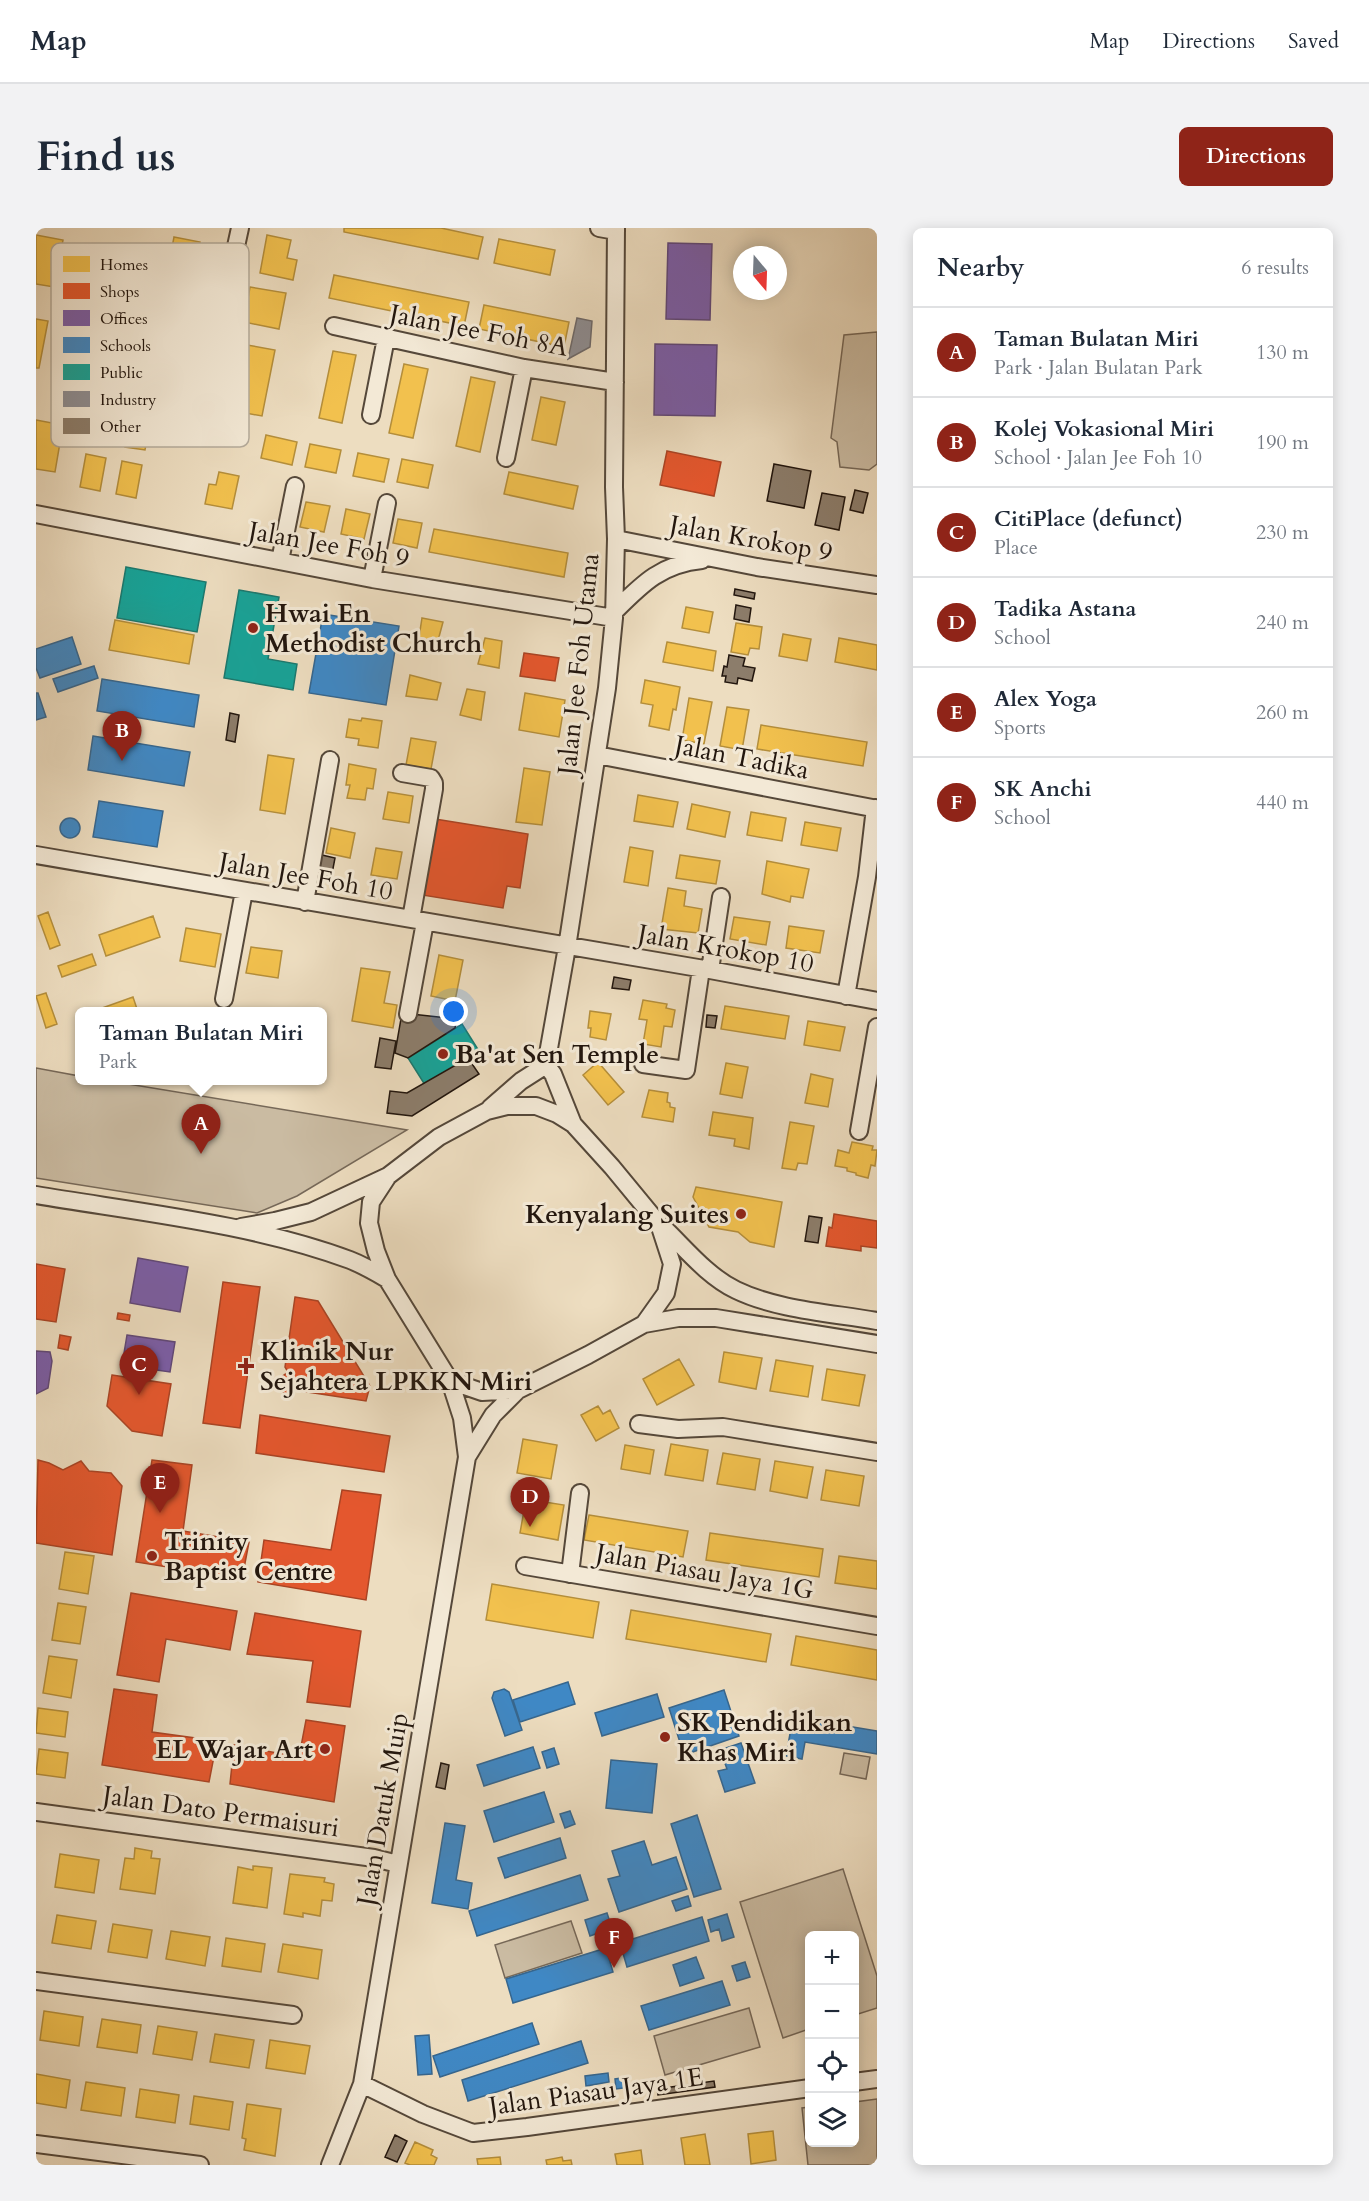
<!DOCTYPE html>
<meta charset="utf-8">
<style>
body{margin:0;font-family:Cardo,serif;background:#f2f2f3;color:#1f2937}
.controls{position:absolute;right:18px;bottom:18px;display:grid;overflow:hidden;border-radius:9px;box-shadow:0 3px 15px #0003}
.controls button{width:54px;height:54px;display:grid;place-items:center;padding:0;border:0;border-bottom:2px solid #e0e1e3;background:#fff;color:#1f2937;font:30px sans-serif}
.compass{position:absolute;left:697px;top:18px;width:54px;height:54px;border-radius:50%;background:#fff;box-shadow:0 3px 15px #0003;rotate:161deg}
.you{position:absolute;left:418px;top:784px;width:21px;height:21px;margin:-15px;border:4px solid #fff;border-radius:50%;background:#1a73e8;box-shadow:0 0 0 9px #1a73e833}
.badge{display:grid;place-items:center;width:39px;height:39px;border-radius:50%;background:#8f2418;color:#fff;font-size:20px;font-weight:700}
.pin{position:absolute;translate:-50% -50px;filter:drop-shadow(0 2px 3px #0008)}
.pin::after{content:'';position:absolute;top:32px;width:21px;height:18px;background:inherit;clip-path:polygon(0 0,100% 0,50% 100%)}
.popup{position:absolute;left:39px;top:779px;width:252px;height:78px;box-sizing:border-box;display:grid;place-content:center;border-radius:9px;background:#fff;filter:drop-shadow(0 2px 4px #0005);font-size:20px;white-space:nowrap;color:#747a83}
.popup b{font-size:22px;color:#1f2937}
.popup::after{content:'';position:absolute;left:50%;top:100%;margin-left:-12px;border:12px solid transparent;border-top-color:#fff}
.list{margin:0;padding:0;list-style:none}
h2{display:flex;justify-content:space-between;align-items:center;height:78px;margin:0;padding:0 24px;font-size:26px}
h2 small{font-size:20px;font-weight:400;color:#747a83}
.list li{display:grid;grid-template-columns:39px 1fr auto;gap:18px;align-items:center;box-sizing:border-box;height:90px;padding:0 24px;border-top:2px solid #e0e1e3}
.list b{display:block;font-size:22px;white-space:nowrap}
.list p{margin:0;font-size:20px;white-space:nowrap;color:#747a83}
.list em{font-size:20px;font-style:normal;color:#747a83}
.icon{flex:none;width:33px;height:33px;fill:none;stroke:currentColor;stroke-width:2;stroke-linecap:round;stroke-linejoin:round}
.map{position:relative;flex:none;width:841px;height:1937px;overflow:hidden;border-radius:9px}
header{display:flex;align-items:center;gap:36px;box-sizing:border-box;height:84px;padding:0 30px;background:#fff;border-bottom:2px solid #e0e1e3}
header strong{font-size:28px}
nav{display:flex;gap:33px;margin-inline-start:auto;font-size:21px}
.intro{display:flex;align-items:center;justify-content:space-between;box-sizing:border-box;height:144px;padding:0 36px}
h1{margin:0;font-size:42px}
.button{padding:15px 27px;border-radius:9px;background:#8f2418;color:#fff;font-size:21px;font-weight:700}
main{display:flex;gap:36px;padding:0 36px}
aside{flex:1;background:#fff;border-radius:9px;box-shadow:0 3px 15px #0003}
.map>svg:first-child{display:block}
</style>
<header>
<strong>Map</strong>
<nav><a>Map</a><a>Directions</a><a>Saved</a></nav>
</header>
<div class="intro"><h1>Find us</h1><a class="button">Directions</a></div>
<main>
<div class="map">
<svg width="841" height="1937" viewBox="0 0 841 1937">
<rect width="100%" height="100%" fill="#edddc0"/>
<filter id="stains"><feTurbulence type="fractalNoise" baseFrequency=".00333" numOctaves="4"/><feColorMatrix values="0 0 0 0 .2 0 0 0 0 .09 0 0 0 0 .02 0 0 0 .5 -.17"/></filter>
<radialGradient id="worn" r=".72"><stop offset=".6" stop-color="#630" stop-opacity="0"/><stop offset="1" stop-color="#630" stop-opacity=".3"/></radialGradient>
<path fill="#cabba2" stroke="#766858" stroke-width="1.5" d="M841 104V236L833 242 804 239 801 214 795 210 808 107Z
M0 840 43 848 44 852 74 853 371 902 261 968 221 985 0 950Z
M808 1525 834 1529 830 1551 804 1546Z
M807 1641 841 1748V1780L819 1787 818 1708H774L773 1801 747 1810 704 1674Z
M535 1693 546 1725 469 1750 459 1717Z
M713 1780 724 1819 629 1847 618 1808Z
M841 1871V1937H772L766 1880 773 1879 774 1914H818L819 1874Z"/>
<path fill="#f2c14e" stroke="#b48e3b" stroke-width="1.5" d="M308 0H405L447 9 442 31 308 4Z
M0 7 27 12 18 59 0 56Z
M231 7 255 12 251 30 261 32 257 52 224 45Z
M138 9 164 14 157 51 131 46Z
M463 11 519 22 514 47 458 35Z
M65 17 99 23 89 77 55 71Z
M298 47 433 74 428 98 293 70Z
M214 59 250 65 243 101 208 94Z
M127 67 153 73 146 109 120 104Z
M448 77 533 94 528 119 443 101Z
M0 91 12 93 3 140H0Z
M49 98 83 104 73 158 39 152Z
M211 117 239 122 226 188 199 183Z
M297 123 320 127 306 195 283 190Z
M116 126 142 131 135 168 109 163Z
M368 136 392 141 377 210 353 205Z
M435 149 459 154 444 224 420 218Z
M505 169 529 174 520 217 496 212Z
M60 179 80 183 73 216 53 212Z
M95 186 115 189 109 222 89 219Z
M0 192 27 197 19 244 0 241Z
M230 207 261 214 256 237 225 230Z
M274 216 305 222 300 245 269 239Z
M322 225 353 231 348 254 317 248Z
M50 226 70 230 64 263 44 259Z
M366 231 397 237 392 260 361 254Z
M86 233 106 237 100 270 80 266Z
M183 244 203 248 196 281 169 276 173 256 180 257Z
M473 244 542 258 537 281 468 266Z
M270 274 294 278 288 304 264 299Z
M310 281 334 286 328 311 305 306Z
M362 291 386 295 381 320 357 315Z
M398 301 532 325 528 349 393 324Z
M650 379 677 384 673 405 646 400Z
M386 390 407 394 400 420 382 416Z
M79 392 158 407 153 436 73 422Z
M700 395 726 399 723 421 714 420 712 427 695 424Z
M747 406 775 411 771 433 743 428Z
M449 410 466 413 463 440 442 436Z
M803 410 841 417V442L799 434Z
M631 414 680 423 677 443 627 434Z
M374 447 405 455 401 472 370 468Z
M609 452 644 459 640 482 637 481 633 502 613 498 617 477 605 475Z
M431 461 449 464 445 492 424 487Z
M489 465 529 472 523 509 483 502Z
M653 470 676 474 668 516 646 512Z
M691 479 713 482 706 522 684 518Z
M326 490 346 493 342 520 322 517 323 511 310 509 313 491 325 493Z
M725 497 831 514 827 538 721 521Z
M375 510 400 514 395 541 370 537Z
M232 527 258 531 249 586 224 582Z
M313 536 340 541 337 561 331 560 329 572 311 570 314 557H310Z
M488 540 514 544 506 597 480 594Z
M352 564 377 568 373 595 347 591Z
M602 567 642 574 637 599 598 593Z
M656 576 694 584 689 609 651 601Z
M715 584 750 590 746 613 711 607Z
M769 594 805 600 801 623 765 617Z
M295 600 319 605 314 630 290 625Z
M594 619 617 623 612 658 588 654Z
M340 620 366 624 361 651 335 647Z
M644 627 684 633 680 656 640 650Z
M731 633 773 641 767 670 755 668 754 674 726 666Z
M632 660 650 663 648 678 666 681 662 705 625 701Z
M12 684 24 717 14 721 2 688Z
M117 688 124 709 70 728 63 707Z
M698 689 734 694 730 717 694 711Z
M753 698 788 703 784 725 750 720Z
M150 700 185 706 179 739 144 733Z
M215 719 246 723 242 750 210 745Z
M56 726 60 737 26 749 22 738Z
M403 727 427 732 419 773 395 768Z
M325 740 354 744 348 775 361 777 357 800 316 793Z
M10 765 21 796 10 800 0 768Z
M97 769 102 784H55Z
M607 772 631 776 630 780 639 782 636 799 628 798 625 819 607 816 611 792 603 791Z
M689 778 753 788 749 811 685 801Z
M554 783 575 786 570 812 554 809 555 800H552Z
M772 793 809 799 804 823 768 817Z
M562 834 588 864 572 877 547 847Z
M690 835 712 839 706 870 684 866Z
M775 846 797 851 792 879 769 875Z
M613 862 632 865 631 874 634 875V879L639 880 637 894 606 889Z
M677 884 717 890 713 921 698 918 699 911 673 907Z
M754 894 778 898 771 936 762 935 760 942 746 940Z
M816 914 837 918 836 922H841L839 938 835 937 832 950 820 947V945L811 943V940L799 938 802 922 813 925Z
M660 959 746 974 738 1019 714 1014 702 1004 673 999 657 969Z
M688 1124 726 1130 720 1161 683 1154Z
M643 1131 658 1157 621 1177 607 1151Z
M740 1132 777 1138 772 1169 734 1163Z
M791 1141 829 1147 823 1178 786 1172Z
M562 1178 567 1186 574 1182 583 1200 560 1213 545 1187Z
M487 1211 521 1217 515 1251 481 1245Z
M635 1216 672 1222 667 1253 629 1247Z
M589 1217 618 1222 614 1246 585 1241Z
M687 1225 724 1231 719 1262 681 1256Z
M739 1233 777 1239 771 1270 734 1263Z
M790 1242 828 1248 823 1278 785 1272Z
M490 1271 528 1277 522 1312 484 1305Z
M553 1287 652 1303 647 1329 548 1312Z
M674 1305 787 1321 783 1349 670 1332Z
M29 1324 58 1328 52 1366 23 1361Z
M803 1328 841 1333V1361L799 1355Z
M456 1356 563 1374 557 1410 450 1392Z
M22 1375 50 1379 44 1416 16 1412Z
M595 1382 735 1406 730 1434 590 1411Z
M760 1408 841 1422V1452L755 1437Z
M13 1428 41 1432 35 1470 7 1465Z
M2 1480 32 1484 29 1509 0 1505Z
M3 1521 32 1525 29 1550 0 1546Z
M99 1620 116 1623 115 1630 124 1631 119 1666 84 1661 89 1630 98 1631Z
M24 1626 63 1632 58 1665 19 1659Z
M217 1638 236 1640 231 1680 197 1675 202 1639 217 1642Z
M254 1646 289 1650 288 1654 298 1656 296 1673 286 1672 284 1688 267 1685V1689L248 1686Z
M21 1687 60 1693 55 1721 16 1715Z
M77 1696 116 1702 111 1730 72 1724Z
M135 1703 174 1709 169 1738 130 1731Z
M190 1710 229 1716 225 1744 186 1738Z
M247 1716 286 1722 282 1751 242 1744Z
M8 1783 47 1789 43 1818 4 1812Z
M66 1791 105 1797 101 1825 61 1819Z
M122 1798 161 1804 156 1832 117 1826Z
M179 1806 218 1812 213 1840 174 1834Z
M234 1812 274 1818 269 1846 230 1840Z
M0 1846 34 1852 30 1880 0 1875Z
M50 1854 89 1860 85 1888 45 1882Z
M104 1861 143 1867 139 1895 100 1889Z
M158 1868 197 1874 193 1902 154 1896Z
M211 1876 245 1881 239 1928 208 1922 210 1911 206 1910Z
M737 1903 740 1932 715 1936 712 1906Z
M669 1906 674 1937H649L645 1910Z
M379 1914 397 1922 395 1927 401 1930 398 1937H374L369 1935Z
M605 1922 607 1937H581L579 1926Z
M464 1929 465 1937H442L441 1931Z
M526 1929 527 1933 535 1932 536 1937H511L510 1932Z"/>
<path fill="#e4572e" stroke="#aa4424" stroke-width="1.5" d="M631 223 685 234 678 268 624 257Z
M488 425 523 430 519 453 484 448Z
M399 591 492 606 484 660 471 658 467 680 386 667Z
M798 986 841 993V1020L825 1018V1023L790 1018 793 999 796 1000Z
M0 1036 29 1041 20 1094 0 1091Z
M187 1054 224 1059 204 1200 167 1195Z
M259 1069 282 1073 334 1158 330 1173 265 1163 262 1158 249 1167 240 1153 252 1144 249 1139Z
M82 1085 94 1087 93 1093 81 1091Z
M24 1107 35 1109 32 1122 22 1120Z
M76 1147 135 1156 126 1208 96 1203 71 1178Z
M224 1187 354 1208 348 1244 220 1225Z
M2 1232 13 1235 27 1242 45 1233 53 1243 75 1245 86 1258 76 1327 0 1315Z
M116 1232 156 1237 147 1303 213 1314 206 1351 100 1334Z
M306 1262 345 1267 330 1372 222 1354 228 1312 295 1322Z
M95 1365 201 1383 194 1422 130 1411 123 1454 81 1447Z
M219 1385 325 1403 314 1479 271 1474 277 1433 211 1426Z
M78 1461 121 1467 116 1504 181 1513 173 1554 66 1537Z
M270 1492 309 1498 298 1574 194 1556 198 1517 263 1529Z"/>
<path fill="#7b5ea7" stroke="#604879" stroke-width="1.5" d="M632 15 676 16 674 92 630 91Z
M619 116 681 117 679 188 618 187Z
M102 1030 152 1039 144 1084 94 1075Z
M91 1107 139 1114 134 1144 86 1137Z
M0 1123 14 1124 16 1133 12 1160 0 1166Z"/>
<path fill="#3f88c5" stroke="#36668e" stroke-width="1.5" d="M287 386 363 398 350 477 273 465Z
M36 409 45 436 4 450 0 440V421Z
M58 438 62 450 22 464 17 451Z
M66 451 163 467 158 499 61 483Z
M0 465H2L10 489 0 492Z
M57 508 154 524 148 558 52 542Z
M63 573 127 583 121 619 57 609Z
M24 600a10 10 0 1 1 20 0a10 10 0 1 1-20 0Z
M532 1454 539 1476 484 1494 477 1472Z
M468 1461 473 1464 486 1502 469 1508 456 1470 458 1464Z
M688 1462 703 1508 648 1527 633 1480Z
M621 1466 628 1489 566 1508 559 1485Z
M757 1489 841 1503V1526L769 1514 766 1531 750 1528Z
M705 1515 719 1555 689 1564 682 1543 691 1541 684 1522Z
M497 1519 504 1540 448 1558 441 1537Z
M518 1520 523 1536 511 1540 506 1524Z
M575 1532 621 1536 616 1585 570 1580Z
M508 1564 518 1594 458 1614 448 1583Z
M534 1583 539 1596 529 1600 524 1586Z
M661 1587 685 1661 658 1669 635 1596Z
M409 1595 429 1598 420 1652 436 1655 432 1681 396 1675Z
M524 1610 530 1630 469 1650 462 1630Z
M608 1613 616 1637 640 1629 651 1661 583 1684 572 1651 584 1648 576 1623Z
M544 1647 552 1672 441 1708 433 1683Z
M652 1668 655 1678 640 1683 636 1673Z
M571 1685 576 1700 554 1708 549 1692Z
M691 1686 698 1709 686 1713 683 1701 675 1704 672 1692Z
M666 1689 673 1713 591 1739 584 1715Z
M570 1720 577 1744 477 1775 470 1751Z
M660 1729 668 1750 644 1758 637 1737Z
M709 1734 714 1749 701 1753 696 1738Z
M686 1753 694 1777 613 1802 605 1778Z
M496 1795 503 1816 404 1849 397 1828Z
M393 1807 396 1846 382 1847 379 1808Z
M545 1813 552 1835 432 1873 426 1852Z
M572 1845 573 1854 550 1858 549 1848Z
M592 1849 594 1859 580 1861 579 1851Z"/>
<path fill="#17a398" stroke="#1a796f" stroke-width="1.5" d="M90 339 170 354 161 404 81 390Z
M203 362 243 369 232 431 261 436 257 462 188 450Z
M426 796 443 823 389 857 372 830Z"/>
<path fill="#8d8d92" stroke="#6d696a" stroke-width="1.5" d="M541 90 556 93 554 119 532 131Z"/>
<path fill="#8c7d6b" stroke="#22160e" stroke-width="1.5" d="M738 236 775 243 768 280 731 273Z
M819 262 832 265 827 285 814 282Z
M786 265 809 269 803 302 779 297Z
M699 361 719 365 718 371 698 367Z
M700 377 715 380 713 394 698 391Z
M693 427 709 430 707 438 719 440 716 453 702 450 701 456 689 454 690 448H686L688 438 691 439Z
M194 485 203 487 199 514 190 512Z
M286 627 299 630 295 651 281 649Z
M578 749 595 752 593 762 576 760Z
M366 785 421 791 419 800 372 830 359 825Z
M671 787 681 788 679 800 670 799Z
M344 810 360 813 355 841 339 839Z
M432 830 443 846 376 888 351 885 354 863 371 865Z
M773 988 786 990 782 1015 769 1013Z
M405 1535 413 1537 409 1561 400 1559Z
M678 1853 679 1859 622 1867 621 1861Z
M359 1907 371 1913 361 1934 349 1929Z"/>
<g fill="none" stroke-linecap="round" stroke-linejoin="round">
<g stroke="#55483a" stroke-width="20">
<path id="minor" d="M563 0 580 3
M298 98 488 140 579 154
M164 183 204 0
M335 187 350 110
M470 230 488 140
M0 286 336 351 578 390
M580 311 721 339 841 357
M244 333 259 258
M336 351 351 275
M578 384C606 356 625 336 666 332
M561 527 841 581
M366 545 395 550 398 555V561L375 691
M0 627 674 742 841 773
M269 674 294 532
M674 742 685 669
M810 768 831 649 839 580
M188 771 208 663
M372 786 389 694
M607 836 650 842 665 741
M510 837 531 719 571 460 578 390 580 311 578 259 580 0
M510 837 517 846 537 896
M471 878H500L521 886 537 896 576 939 623 996 636 1036 630 1065 608 1096 552 1127 482 1162 446 1164 414 1153 351 1051 340 1023 333 995 335 974 352 948 403 909 451 883Z
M454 880 485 853 510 837
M823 903 841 799
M0 967C101 984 218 996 314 1032 327 1037 339 1044 351 1051
M626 998C649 1020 671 1048 700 1062 741 1082 796 1085 841 1093
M205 999 239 993 275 984 352 948
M608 1096 642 1090H680L841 1116
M603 1196 642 1201 687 1199 841 1224
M431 1229 457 1187 482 1162
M489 1338 841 1398
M534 1346 544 1265
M0 1584 338 1630 362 1636
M0 1753 257 1787
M818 1854 841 1851
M326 1856 387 1886 437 1905 491 1899 774 1860
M0 1916 164 1937
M294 1937 326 1856 431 1229 426 1190 414 1153"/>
</g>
<use href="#minor" stroke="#f3e9d6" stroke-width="16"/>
</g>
<g fill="#8f2418" stroke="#f3e9d6" stroke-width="2">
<circle cx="217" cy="400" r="6"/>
<circle cx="407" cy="826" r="6"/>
<circle cx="705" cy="986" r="6"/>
<path d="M207 1129h6v6h6v6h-6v6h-6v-6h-6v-6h6z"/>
<circle cx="116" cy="1328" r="6"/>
<circle cx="629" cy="1509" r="6"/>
<circle cx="289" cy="1521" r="6"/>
</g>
<g text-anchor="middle" stroke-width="6" stroke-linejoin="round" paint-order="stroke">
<g font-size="26" fill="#22160e" stroke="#f3e9d6">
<text transform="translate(443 102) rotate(11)" y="9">Jalan Jee Foh 8A</text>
<text transform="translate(715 310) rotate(10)" y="9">Jalan Krokop 9</text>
<text transform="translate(293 316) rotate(10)" y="9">Jalan Jee Foh 9</text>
<text transform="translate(542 436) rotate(-84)" y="9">Jalan Jee Foh Utama</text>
<text transform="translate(706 529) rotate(11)" y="9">Jalan Tadika</text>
<text transform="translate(270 648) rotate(10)" y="9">Jalan Jee Foh 10</text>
<text transform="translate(690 720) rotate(10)" y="9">Jalan Krokop 10</text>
<text transform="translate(669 1343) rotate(10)" y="9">Jalan Piasau Jaya 1G</text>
<text transform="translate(346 1581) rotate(-80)" y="9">Jalan Datuk Muip</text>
<text transform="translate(185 1583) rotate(8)" y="9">Jalan Dato Permaisuri</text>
<text transform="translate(560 1863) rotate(-8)" y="9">Jalan Piasau Jaya 1E</text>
</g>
<g font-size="26" font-weight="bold" fill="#22160e" stroke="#f3e9d6" text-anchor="start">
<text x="229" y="394">Hwai En<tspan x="229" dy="30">Methodist Church</tspan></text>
<text x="419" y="835">Ba'at Sen Temple</text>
<text x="693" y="995" text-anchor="end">Kenyalang Suites</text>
<text x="224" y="1132">Klinik Nur<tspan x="224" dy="30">Sejahtera LPKKN Miri</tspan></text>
<text x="128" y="1322">Trinity<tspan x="128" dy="30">Baptist Centre</tspan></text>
<text x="641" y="1503">SK Pendidikan<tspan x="641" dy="30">Khas Miri</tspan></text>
<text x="277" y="1530" text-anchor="end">EL Wajar Art</text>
</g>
</g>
<rect x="15" y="15" width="198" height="204" rx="9" fill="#f3e9d6" stroke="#b4aa9a" stroke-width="1.5"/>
<rect x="27" y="28" width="27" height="16" fill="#f2c14e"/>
<rect x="27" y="55" width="27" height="16" fill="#e4572e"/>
<rect x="27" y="82" width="27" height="16" fill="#7b5ea7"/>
<rect x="27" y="109" width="27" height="16" fill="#3f88c5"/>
<rect x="27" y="136" width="27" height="16" fill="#17a398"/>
<rect x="27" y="163" width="27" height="16" fill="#8d8d92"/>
<rect x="27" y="190" width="27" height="16" fill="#8c7d6b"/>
<g font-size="16" fill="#22160e">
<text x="64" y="42">Homes</text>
<text x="64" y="69">Shops</text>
<text x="64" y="96">Offices</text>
<text x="64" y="123">Schools</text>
<text x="64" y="150">Public</text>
<text x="64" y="177">Industry</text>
<text x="64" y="204">Other</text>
</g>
<rect width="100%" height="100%" filter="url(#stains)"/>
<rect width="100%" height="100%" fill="url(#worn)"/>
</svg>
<div class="controls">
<button>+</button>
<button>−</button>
<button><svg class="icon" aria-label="locate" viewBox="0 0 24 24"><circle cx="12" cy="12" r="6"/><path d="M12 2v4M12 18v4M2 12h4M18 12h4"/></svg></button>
<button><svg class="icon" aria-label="layers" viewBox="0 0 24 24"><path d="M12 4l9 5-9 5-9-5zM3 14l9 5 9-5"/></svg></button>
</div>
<svg class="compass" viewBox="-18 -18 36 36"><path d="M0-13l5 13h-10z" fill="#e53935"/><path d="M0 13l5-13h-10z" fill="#747a83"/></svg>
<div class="you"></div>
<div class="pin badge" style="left:165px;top:926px">A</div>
<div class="popup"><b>Taman Bulatan Miri</b>Park</div>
<div class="pin badge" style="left:86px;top:533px">B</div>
<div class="pin badge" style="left:103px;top:1167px">C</div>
<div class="pin badge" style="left:494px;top:1299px">D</div>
<div class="pin badge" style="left:124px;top:1285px">E</div>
<div class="pin badge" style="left:578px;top:1740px">F</div>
</div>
<aside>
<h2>Nearby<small>6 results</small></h2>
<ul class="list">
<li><span class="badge">A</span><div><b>Taman Bulatan Miri</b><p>Park · Jalan Bulatan Park</p></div><em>130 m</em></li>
<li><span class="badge">B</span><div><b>Kolej Vokasional Miri</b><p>School · Jalan Jee Foh 10</p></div><em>190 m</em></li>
<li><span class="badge">C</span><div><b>CitiPlace (defunct)</b><p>Place</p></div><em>230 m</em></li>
<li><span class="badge">D</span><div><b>Tadika Astana</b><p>School</p></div><em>240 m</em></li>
<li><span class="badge">E</span><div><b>Alex Yoga</b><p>Sports</p></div><em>260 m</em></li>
<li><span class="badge">F</span><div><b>SK Anchi</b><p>School</p></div><em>440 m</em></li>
</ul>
</aside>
</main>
